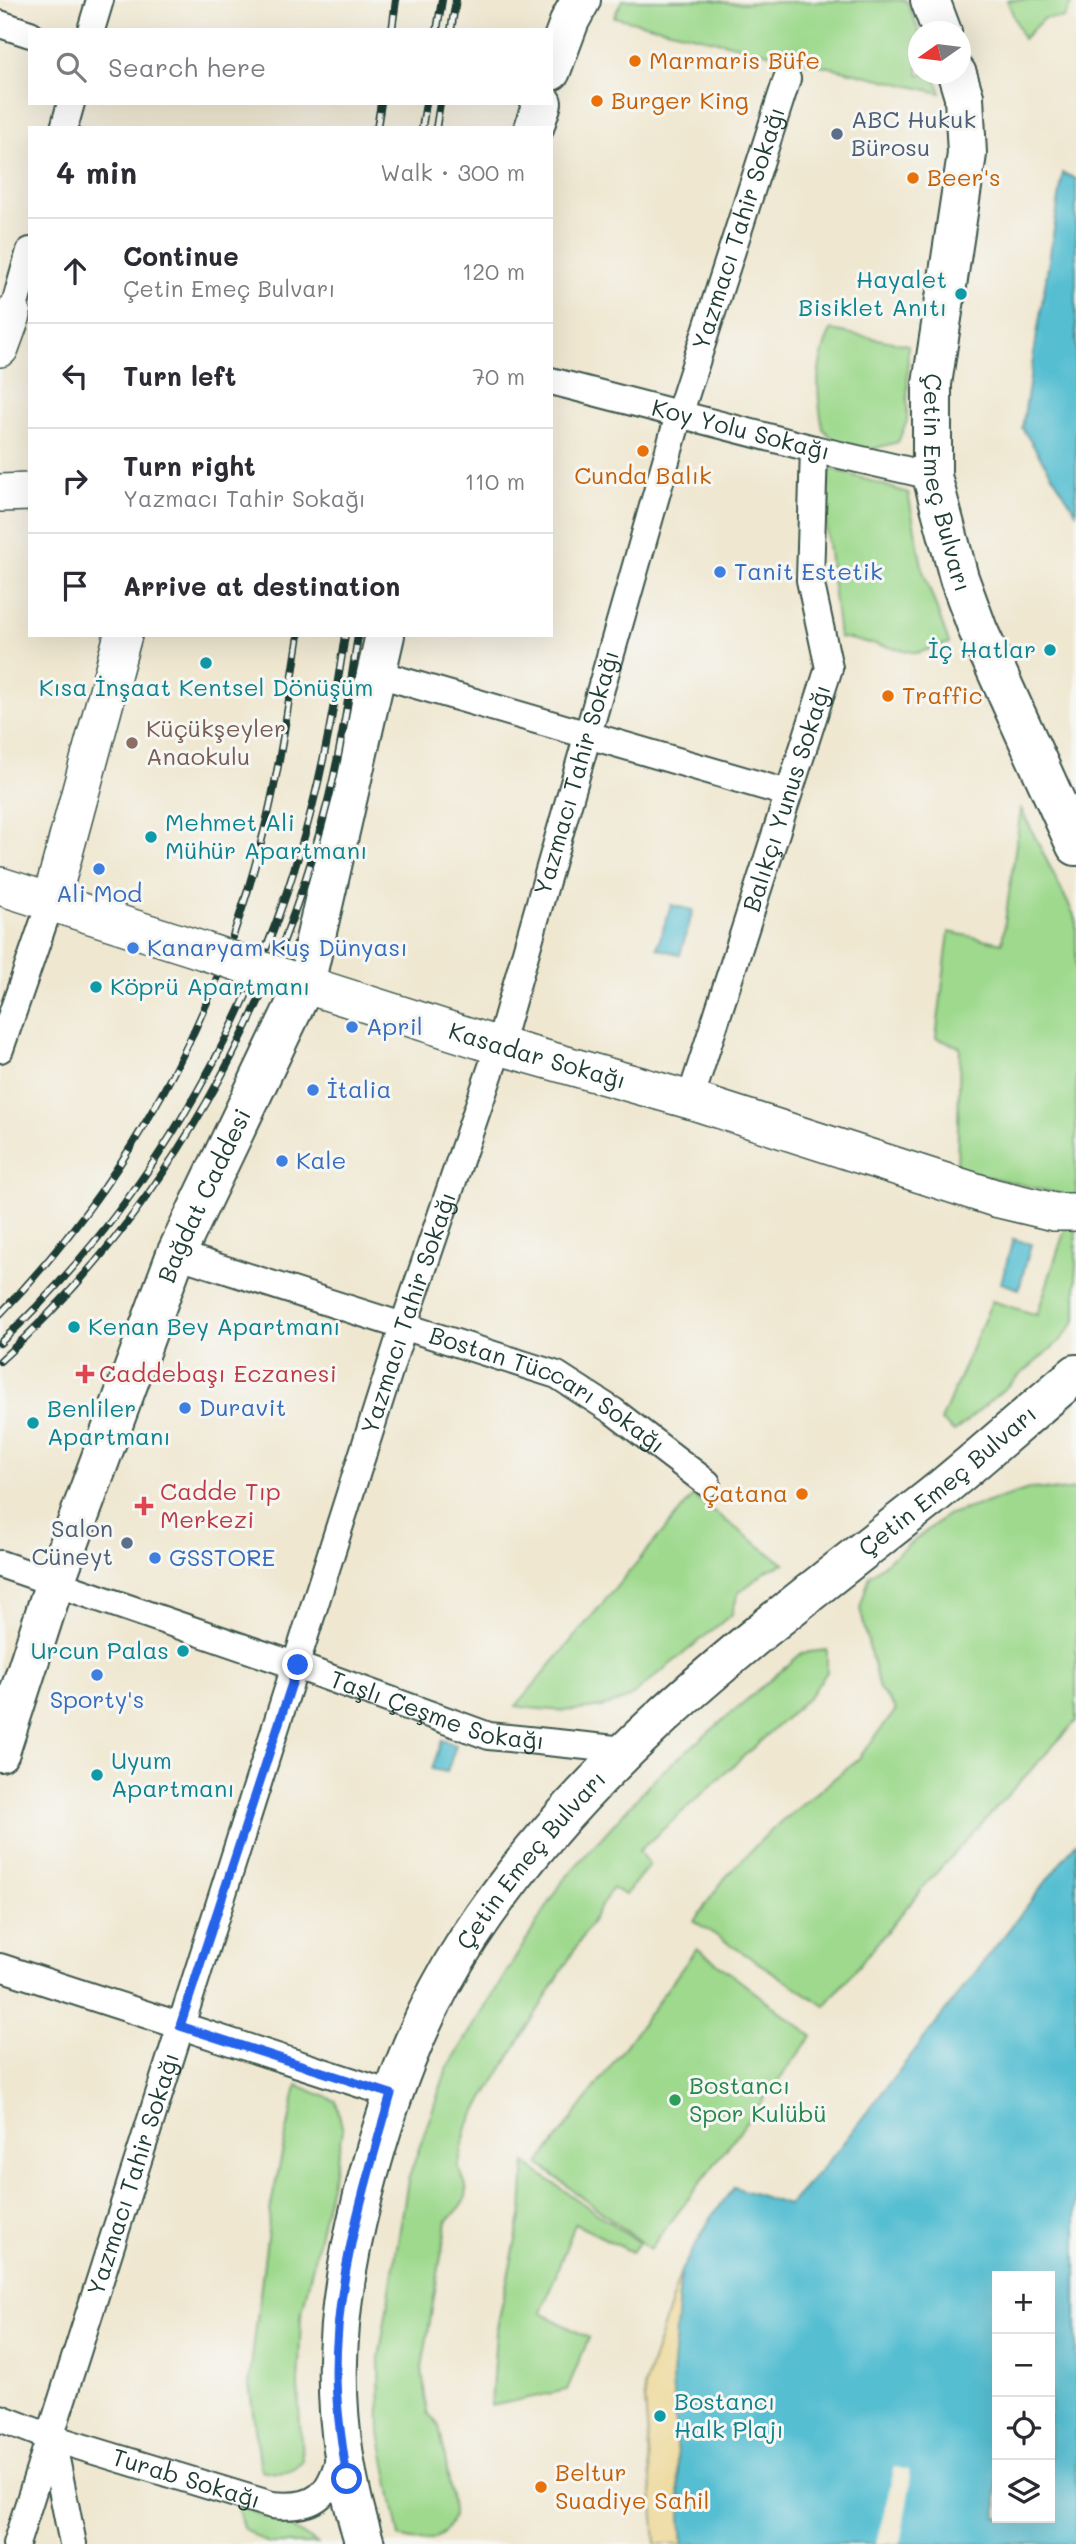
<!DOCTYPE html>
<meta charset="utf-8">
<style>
body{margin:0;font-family:Mali,sans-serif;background:#f2f2f3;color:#2b2b33}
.controls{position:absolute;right:21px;bottom:21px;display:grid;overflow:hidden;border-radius:0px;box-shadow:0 7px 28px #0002}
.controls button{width:63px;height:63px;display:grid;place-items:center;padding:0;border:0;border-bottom:2px solid #e1e1e2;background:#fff;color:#2b2b33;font:35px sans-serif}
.compass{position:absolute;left:908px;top:21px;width:63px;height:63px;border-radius:50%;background:#fff;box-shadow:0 7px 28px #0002;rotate:256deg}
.stop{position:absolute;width:21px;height:21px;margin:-16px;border:5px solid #2563eb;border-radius:50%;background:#fff}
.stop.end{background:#2563eb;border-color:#fff;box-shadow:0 2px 7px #0008}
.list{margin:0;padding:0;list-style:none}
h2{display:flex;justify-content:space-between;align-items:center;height:91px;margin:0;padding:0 28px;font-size:30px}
h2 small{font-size:23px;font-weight:400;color:#7c7c81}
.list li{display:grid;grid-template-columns:46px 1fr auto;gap:21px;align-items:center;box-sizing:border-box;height:105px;padding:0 28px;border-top:2px solid #e1e1e2}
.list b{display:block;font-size:26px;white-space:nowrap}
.list p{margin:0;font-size:23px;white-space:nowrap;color:#7c7c81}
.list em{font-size:23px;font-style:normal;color:#7c7c81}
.icon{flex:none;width:38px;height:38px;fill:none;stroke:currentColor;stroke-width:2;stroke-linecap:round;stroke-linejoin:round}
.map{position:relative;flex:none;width:1076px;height:2544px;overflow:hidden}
.search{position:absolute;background:#fff;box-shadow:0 7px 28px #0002;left:28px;top:28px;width:525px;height:77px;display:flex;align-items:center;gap:18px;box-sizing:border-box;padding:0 24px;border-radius:0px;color:#7c7c81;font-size:26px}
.panel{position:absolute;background:#fff;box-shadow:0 7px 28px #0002;left:28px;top:126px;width:525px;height:511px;border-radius:0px}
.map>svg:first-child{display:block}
</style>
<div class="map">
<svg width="1076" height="2544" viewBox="0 0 1076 2544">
<rect width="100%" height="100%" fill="#f6f6f2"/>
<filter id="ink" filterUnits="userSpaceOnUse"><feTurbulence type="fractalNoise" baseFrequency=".0143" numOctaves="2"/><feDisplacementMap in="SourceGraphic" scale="14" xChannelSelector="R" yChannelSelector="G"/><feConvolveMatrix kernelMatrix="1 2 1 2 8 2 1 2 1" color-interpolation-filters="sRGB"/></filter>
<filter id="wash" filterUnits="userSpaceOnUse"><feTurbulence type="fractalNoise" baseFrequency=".00686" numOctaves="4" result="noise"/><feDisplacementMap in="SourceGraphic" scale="28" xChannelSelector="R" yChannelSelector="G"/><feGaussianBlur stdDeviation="1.57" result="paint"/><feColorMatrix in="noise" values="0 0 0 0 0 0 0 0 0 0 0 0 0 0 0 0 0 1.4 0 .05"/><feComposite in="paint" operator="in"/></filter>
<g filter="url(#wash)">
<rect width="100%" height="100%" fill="#efe7d0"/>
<path fill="#9ed98d" stroke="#5e8b60" stroke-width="2" d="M622 0H713L730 3 906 0 919 31 918 74H934L941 93 614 17Z
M1007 0H1073L1064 18H1044L1023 39Z
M831 330 908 345 907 421 898 442 869 450 844 449 823 429C816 392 815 364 831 330Z
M830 468 908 493 923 571 949 643 917 653 839 637 824 509Z
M1021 809 1076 919V1198L957 1169 960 1047 936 1038 949 932 1002 943Z
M1066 1226 1076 1227V1320L1061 1340 954 1432 941 1421 992 1301 1037 1315Z
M1032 1488 1061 1491 1076 1489V1721L926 1884 825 2006 694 1921 725 1878 768 1833 858 1759 896 1710 879 1689 860 1608 870 1575 947 1515Z
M693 1496 784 1564 768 1570 738 1593 732 1614 629 1698C593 1714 554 1712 516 1706Z
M827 1650V1672L808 1698 639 1851 649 1865 625 1895 612 1888 467 2127 458 2167C473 2194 468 2201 447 2221L422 2368 427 2413C430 2416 436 2420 438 2424 441 2429 454 2510 453 2515 448 2542 421 2544 400 2537L380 2433 379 2358 408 2180 447 2069 564 1879 656 1777 802 1653Z
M697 1948 812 2036 650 2249 539 2164Z
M297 2085 336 2101 343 2131 301 2317 298 2388 302 2461C289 2475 278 2474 261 2470L249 2384 271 2205Z
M525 2163 639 2243 632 2252 575 2224 541 2313 589 2338 567 2390 491 2406 496 2332 522 2212Z
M237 2505 289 2526 317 2544H268L243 2528Z"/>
<path fill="#eeda9e" stroke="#868c69" stroke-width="2" d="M681 2271 672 2378 683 2544H656L644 2387Z"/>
<path fill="#55bed1" stroke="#3a7e82" stroke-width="2" fill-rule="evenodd" d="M1063 173 1076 179V512L1022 428Z
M671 905 693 910 680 955 657 948Z
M1013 1239 1031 1244 1019 1289 1001 1283Z
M442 1740 456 1745 447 1772 432 1769Z
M1076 1843V2544H683L672 2378 681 2271 710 2219 734 2187 788 2205 832 2157ZM997 2276H1050V2518H997Z"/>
<path fill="#efe7d0" d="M895 2467 909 2470 910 2486 900 2544H876Z"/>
</g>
<g filter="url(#ink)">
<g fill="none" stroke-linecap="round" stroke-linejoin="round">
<g stroke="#3e564b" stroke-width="30">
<g id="minor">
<path d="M0 24 30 34"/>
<path d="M91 30 100 0"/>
<path d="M64 128 71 103"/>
<path d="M12 315 30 251"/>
<path id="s1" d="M551 381 814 449 932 476"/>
<path d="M375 673 787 793"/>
<path d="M0 1049 51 901"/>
<path id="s2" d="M690 1100 829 668 810 580 814 449"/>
<path id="s3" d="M176 1254 557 1375 613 1411 707 1483"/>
<path id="s4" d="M0 1564 297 1666 489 1736 625 1750"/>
<path d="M0 1967 391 2094"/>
<path id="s5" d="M0 2418 52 2438 272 2505C317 2510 331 2494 341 2452"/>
<path d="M52 2439 73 2544"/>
<path id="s6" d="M16 2544 403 1327 499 1046 679 415 787 79"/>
</g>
</g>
<g stroke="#3e564b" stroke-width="40">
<g id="secondary">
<path d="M0 348 12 315"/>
<path d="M0 493 30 492"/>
<path d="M0 886 204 951"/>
<path d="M51 901 123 635"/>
<path id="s7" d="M288 979 499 1046 690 1100 995 1198 1054 1212H1076"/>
</g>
</g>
<g stroke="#3e564b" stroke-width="42">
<g id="primary">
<path d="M551 71 570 20 581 0"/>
<path id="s8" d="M964 97 967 154 932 384V476L959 578 978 630 1076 846"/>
<path d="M534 128 542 103"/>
<path id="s9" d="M0 1752 54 1585 176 1254 305 984 385 635"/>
<path id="s10" d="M365 2544C326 2424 332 2317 363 2196 386 2106 417 2017 469 1938 587 1757 763 1630 930 1498 980 1458 1027 1415 1076 1374"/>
</g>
</g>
<g stroke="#3e564b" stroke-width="42">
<path id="trunk" d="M930 0 942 32
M957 74 964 97"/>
</g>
<use href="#minor" stroke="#fff" stroke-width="26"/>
<use href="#secondary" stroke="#fff" stroke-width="37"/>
<use href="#primary" stroke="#fff" stroke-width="38"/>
<use href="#trunk" stroke="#fff" stroke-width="38"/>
<g stroke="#1f3d34" stroke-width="8">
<path id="rail" d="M392 30 396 0
M437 30 442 0
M451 30 456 0
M377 128 381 103
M422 128 426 103
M436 128 440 103
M0 1314C127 1182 216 1020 261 843 279 775 288 705 299 635
M0 1343C141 1211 244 1038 299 854 321 782 334 709 345 635
M0 1361C164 1213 276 1010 329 797 342 744 350 689 358 635"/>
</g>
<use href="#rail" stroke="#f6f6f2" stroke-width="5" stroke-dasharray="16" stroke-linecap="butt"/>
<g stroke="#3e564b" stroke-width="40" stroke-linecap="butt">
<path id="secondary-bridge" d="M204 951 288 979"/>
</g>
<use href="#secondary-bridge" stroke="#fff" stroke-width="37"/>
</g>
</g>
<g fill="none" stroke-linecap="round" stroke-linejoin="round" filter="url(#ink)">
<path stroke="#2563eb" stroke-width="9" d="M298 1665 180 2026 391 2094C365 2184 336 2277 336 2372 336 2408 342 2443 347 2479"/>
</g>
<g fill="#e8710a" stroke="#f6f6f2" stroke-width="2.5">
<circle cx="635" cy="61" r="7"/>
<circle cx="597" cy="101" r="7"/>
<circle cx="913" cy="178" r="7"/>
<circle cx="643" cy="451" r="7"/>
<circle cx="888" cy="696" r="7"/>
<circle cx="802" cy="1494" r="7"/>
<circle cx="541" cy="2487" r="7"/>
</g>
<g fill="#5c6f8a" stroke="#f6f6f2" stroke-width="2.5">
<circle cx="837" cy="134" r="7"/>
<circle cx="127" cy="1543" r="7"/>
</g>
<g fill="#0f9aa8" stroke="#f6f6f2" stroke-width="2.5">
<circle cx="961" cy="294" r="7"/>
<circle cx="1050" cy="650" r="7"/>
<circle cx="206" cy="663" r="7"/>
<circle cx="151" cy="837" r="7"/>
<circle cx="96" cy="987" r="7"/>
<circle cx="74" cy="1327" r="7"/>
<circle cx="33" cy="1423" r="7"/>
<circle cx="183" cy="1651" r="7"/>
<circle cx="97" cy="1775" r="7"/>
<circle cx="660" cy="2416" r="7"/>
</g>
<g fill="#3f7fe0" stroke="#f6f6f2" stroke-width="2.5">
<circle cx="720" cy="572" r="7"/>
<circle cx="99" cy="869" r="7"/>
<circle cx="133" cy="948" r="7"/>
<circle cx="352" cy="1027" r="7"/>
<circle cx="313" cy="1090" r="7"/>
<circle cx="282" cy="1161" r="7"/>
<circle cx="185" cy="1408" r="7"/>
<circle cx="155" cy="1558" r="7"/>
<circle cx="97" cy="1675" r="7"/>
</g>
<circle fill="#8d6e63" stroke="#f6f6f2" stroke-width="2.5" cx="132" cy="743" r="7"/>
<g fill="#e0444e" stroke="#f6f6f2" stroke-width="2.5">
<path d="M81.5 1363.5h7v7h7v7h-7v7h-7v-7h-7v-7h7z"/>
<path d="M140.5 1495.5h7v7h7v7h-7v7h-7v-7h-7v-7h7z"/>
</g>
<circle fill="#2e9e5b" stroke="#f6f6f2" stroke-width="2.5" cx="675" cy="2100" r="7"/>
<g text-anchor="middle" stroke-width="6" stroke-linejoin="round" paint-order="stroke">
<g font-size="24" fill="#c56008" stroke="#f6f6f2" text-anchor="start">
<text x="649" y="69">Marmaris Büfe</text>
<text x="611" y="109">Burger King</text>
<text x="927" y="186">Beer's</text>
<text x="643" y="484" text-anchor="middle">Cunda Balık</text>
<text x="902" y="704">Traffic</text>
<text x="788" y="1502" text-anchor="end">Çatana</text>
<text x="555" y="2481">Beltur<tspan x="555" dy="28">Suadiye Sahil</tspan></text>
</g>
<g font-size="24" fill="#4e5e75" stroke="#f6f6f2" text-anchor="start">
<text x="851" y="128">ABC Hukuk<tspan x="851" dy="28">Bürosu</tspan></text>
<text x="113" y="1537" text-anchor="end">Salon<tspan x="113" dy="28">Cüneyt</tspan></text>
</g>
<g font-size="24" fill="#1f3d34" stroke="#f6f6f2">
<text dy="8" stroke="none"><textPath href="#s6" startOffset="2426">Yazmacı Tahir Sokağı</textPath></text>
<text dy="8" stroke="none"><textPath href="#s1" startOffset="196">Koy Yolu Sokağı</textPath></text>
<text dy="8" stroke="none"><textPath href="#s8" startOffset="390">Çetin Emeç Bulvarı</textPath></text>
<text dy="8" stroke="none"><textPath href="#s6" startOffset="1858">Yazmacı Tahir Sokağı</textPath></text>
<text dy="8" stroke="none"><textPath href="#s2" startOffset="317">Balıkçı Yunus Sokağı</textPath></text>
<text dy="8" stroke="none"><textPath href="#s7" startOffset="261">Kasadar Sokağı</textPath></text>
<text dy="8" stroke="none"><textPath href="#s9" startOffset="593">Bağdat Caddesi</textPath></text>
<text dy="8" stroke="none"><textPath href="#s6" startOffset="1292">Yazmacı Tahir Sokağı</textPath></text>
<text dy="8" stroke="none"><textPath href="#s3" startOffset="397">Bostan Tüccarı Sokağı</textPath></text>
<text dy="8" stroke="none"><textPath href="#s10" startOffset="1298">Çetin Emeç Bulvarı</textPath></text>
<text dy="8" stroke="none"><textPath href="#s4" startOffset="462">Taşlı Çeşme Sokağı</textPath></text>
<text dy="8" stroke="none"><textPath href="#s10" startOffset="733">Çetin Emeç Bulvarı</textPath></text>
<text dy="8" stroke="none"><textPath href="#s6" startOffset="388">Yazmacı Tahir Sokağı</textPath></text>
<text dy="8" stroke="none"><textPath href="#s5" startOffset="196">Turab Sokağı</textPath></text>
</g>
<g font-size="24" fill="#0d838f" stroke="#f6f6f2" text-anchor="start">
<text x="947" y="288" text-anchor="end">Hayalet<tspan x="947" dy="28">Bisiklet Anıtı</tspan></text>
<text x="1036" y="658" text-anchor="end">İç Hatlar</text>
<text x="206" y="696" text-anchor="middle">Kısa İnşaat Kentsel Dönüşüm</text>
<text x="165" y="831">Mehmet Ali<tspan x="165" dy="28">Mühür Apartmanı</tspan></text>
<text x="110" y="995">Köprü Apartmanı</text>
<text x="88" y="1335">Kenan Bey Apartmanı</text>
<text x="47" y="1417">Benliler<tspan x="47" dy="28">Apartmanı</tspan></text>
<text x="169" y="1659" text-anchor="end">Urcun Palas</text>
<text x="111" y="1769">Uyum<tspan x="111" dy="28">Apartmanı</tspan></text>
<text x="674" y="2410">Bostancı<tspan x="674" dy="28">Halk Plajı</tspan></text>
</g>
<g font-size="24" fill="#366cbe" stroke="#f6f6f2" text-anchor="start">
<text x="734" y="580">Tanit Estetik</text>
<text x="99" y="902" text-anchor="middle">Ali Mod</text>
<text x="147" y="956">Kanaryam Kuş Dünyası</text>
<text x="366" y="1035">April</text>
<text x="327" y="1098">İtalia</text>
<text x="296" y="1169">Kale</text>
<text x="199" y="1416">Duravit</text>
<text x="169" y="1566">GSSTORE</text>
<text x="97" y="1708" text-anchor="middle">Sporty's</text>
</g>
<g font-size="24" fill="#785e54" stroke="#f6f6f2" text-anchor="start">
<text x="146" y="737">Küçükşeyler<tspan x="146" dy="28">Anaokulu</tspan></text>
</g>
<g font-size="24" fill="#be3a42" stroke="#f6f6f2" text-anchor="start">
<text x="99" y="1382">Caddebaşı Eczanesi</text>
<text x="160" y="1500">Cadde Tıp<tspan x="160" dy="28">Merkezi</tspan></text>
</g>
<g font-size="24" fill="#27864d" stroke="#f6f6f2" text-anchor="start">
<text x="689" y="2094">Bostancı<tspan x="689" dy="28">Spor Kulübü</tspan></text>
</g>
</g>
</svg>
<div class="controls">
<button>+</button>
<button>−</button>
<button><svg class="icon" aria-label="locate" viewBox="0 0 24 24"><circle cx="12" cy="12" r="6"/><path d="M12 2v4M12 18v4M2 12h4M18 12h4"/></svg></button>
<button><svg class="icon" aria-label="layers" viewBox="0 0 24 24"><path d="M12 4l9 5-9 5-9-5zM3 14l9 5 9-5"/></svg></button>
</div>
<svg class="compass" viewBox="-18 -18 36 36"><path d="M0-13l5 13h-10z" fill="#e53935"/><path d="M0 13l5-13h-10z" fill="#7c7c81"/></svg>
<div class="stop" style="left:347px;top:2479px"></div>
<div class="stop end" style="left:298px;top:1665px"></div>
<div class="search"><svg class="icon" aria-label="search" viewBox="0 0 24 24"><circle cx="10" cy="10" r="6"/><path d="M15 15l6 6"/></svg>Search here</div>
<section class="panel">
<h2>4 min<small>Walk · 300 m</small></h2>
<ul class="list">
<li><svg class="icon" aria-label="ahead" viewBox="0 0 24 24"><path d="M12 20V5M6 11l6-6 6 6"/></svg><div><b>Continue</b><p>Çetin Emeç Bulvarı</p></div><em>120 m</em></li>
<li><svg class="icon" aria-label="left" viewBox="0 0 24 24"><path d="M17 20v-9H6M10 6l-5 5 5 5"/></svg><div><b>Turn left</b></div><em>70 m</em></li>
<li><svg class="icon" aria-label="right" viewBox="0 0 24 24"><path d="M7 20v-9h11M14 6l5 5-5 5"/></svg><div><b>Turn right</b><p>Yazmacı Tahir Sokağı</p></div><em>110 m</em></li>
<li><svg class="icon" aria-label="arrive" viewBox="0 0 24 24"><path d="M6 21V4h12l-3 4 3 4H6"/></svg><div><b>Arrive at destination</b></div></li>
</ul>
</section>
</div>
